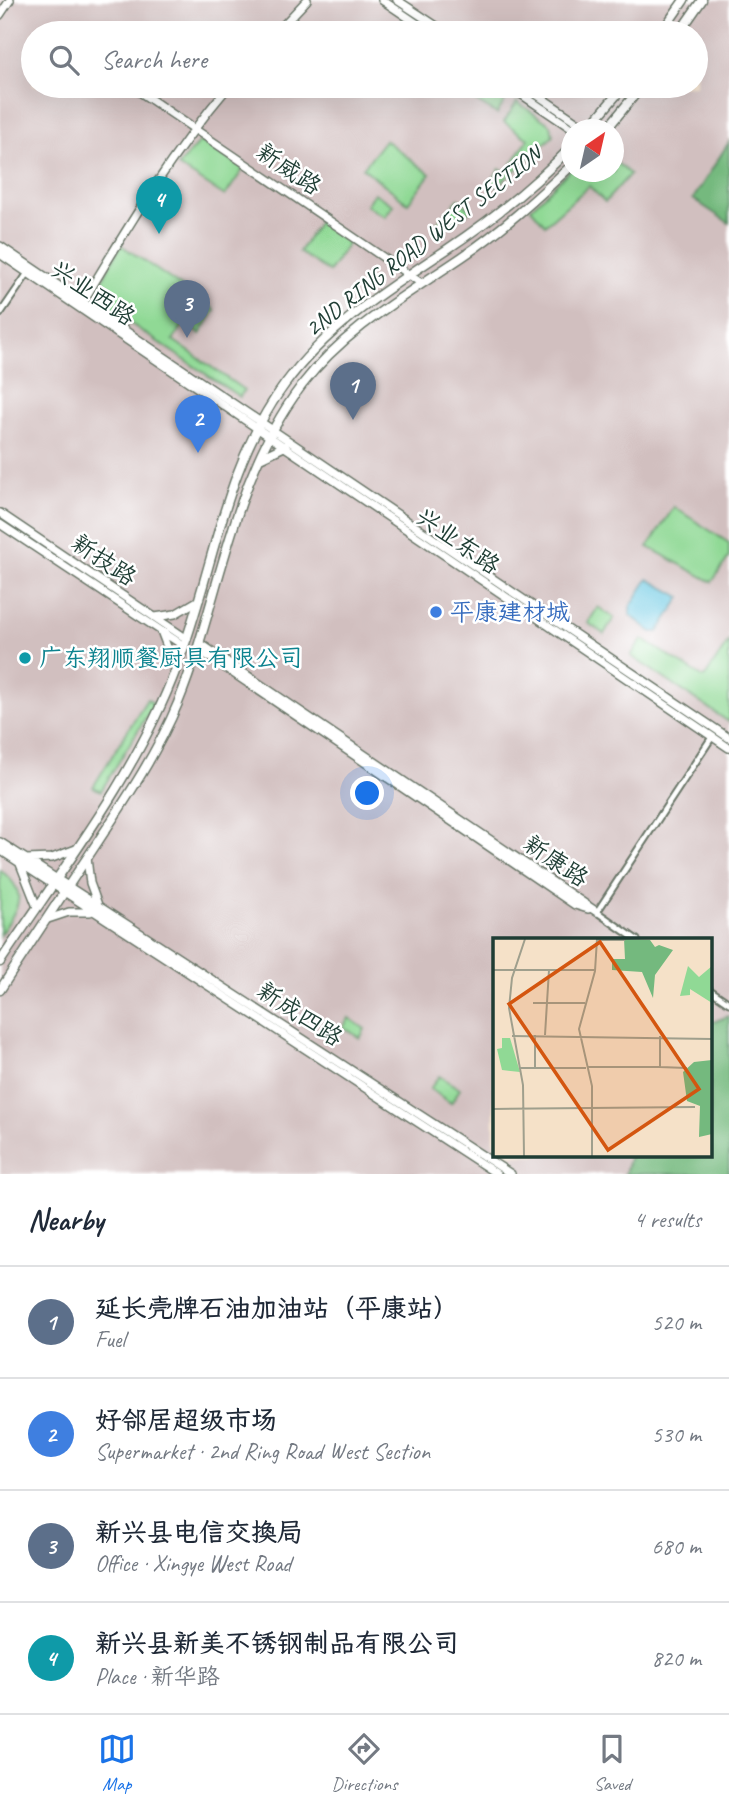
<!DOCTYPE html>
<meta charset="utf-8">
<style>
body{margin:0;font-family:Caveat,"LXGW WenKai TC",sans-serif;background:#f6f6f7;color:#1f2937}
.compass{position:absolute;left:561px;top:119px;width:63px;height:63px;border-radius:50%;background:#fff;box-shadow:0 7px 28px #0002;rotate:34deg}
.you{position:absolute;left:368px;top:794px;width:24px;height:24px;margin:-18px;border:5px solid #fff;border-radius:50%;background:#1a73e8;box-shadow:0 0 0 10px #1a73e833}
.badge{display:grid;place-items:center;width:46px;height:46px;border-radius:50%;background:#1a73e8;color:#fff;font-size:23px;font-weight:700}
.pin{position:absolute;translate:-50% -58px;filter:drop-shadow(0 2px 4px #0008)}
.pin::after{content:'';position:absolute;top:37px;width:24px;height:21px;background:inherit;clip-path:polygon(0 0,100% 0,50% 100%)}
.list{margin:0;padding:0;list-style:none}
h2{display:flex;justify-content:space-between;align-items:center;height:91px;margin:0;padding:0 28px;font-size:30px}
h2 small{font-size:23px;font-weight:400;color:#747a83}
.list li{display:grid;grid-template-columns:46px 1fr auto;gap:21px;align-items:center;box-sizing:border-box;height:112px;padding:0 28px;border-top:2px solid #e0e1e3}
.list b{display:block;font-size:26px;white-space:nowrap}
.list p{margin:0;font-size:23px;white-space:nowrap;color:#747a83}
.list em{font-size:23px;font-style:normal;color:#747a83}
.icon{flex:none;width:38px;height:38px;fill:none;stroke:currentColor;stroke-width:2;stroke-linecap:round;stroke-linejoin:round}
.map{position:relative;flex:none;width:729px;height:1174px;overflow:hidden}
.search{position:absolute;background:#fff;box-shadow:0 7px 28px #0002;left:21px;right:21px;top:21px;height:77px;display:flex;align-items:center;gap:18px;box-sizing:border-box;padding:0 24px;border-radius:38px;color:#747a83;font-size:26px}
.sheet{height:539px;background:#fff}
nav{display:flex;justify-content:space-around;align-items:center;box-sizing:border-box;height:98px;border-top:2px solid #e0e1e3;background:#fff;font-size:19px;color:#747a83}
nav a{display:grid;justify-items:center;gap:4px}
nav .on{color:#1a73e8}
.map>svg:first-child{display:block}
</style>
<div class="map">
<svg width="729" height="1174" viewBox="0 0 729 1174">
<rect width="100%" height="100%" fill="#fff"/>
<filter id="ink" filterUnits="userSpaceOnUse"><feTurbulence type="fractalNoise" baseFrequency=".0143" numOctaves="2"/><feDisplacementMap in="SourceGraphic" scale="14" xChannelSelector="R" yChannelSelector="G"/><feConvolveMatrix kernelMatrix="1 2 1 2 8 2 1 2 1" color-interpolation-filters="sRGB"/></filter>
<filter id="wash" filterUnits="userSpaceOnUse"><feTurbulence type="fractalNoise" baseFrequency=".00686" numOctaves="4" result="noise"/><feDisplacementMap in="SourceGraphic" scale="28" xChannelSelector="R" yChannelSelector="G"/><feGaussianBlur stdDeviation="1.57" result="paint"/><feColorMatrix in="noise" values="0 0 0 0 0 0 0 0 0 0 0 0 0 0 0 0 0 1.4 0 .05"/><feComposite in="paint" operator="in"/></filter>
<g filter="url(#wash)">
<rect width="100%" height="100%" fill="#f5e1c8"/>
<path fill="#d1bfbf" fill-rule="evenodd" d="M0 0H729V1174H0ZM33 33H696V86H33ZM572 130H614V172H572ZM494 940H710V1155H494Z"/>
<path fill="#90d995" stroke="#588b64" stroke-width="2" d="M468 86H499L510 92 497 114 463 93Z
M517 102 551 125 553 136 496 187 491 182 500 169 507 172 528 139 504 122Z
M385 140 430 174 408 203 363 168Z
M200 141 244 168 225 196 178 166Z
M614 161 630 174 605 202 589 186 545 225 531 208 571 169 614 172Z
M374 193 393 205 385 217 366 205Z
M459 199 471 210 439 231 435 225Z
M320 220 350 240 329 272 299 252Z
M121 245 215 310 200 334 184 324 173 340 244 390 240 397 100 303C94 288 114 260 121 245Z
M674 507 729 543V557L712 582 648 547Z
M598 607 614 618 604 634 588 623Z
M642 639 704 678 729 641V722L631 656Z
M147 699 154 704 101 791 93 787Z
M0 870C31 893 17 909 0 935Z
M349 1018 365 1029 360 1038 343 1027Z
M439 1076 460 1089 451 1103 430 1089Z"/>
<path fill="#74b97e" stroke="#4a7b59" stroke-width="2" d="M729 142V223L693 199Z
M729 1016V1174H625L630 1155H710V1023Z"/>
<path fill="#64c6e2" stroke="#42828b" stroke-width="2" d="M648 579 681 597 658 632H652L630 615V607Z"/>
</g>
<g filter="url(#ink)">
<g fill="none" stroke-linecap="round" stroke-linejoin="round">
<g stroke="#6a7668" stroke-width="9">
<path id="street" d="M0 314 28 273
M637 940 597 912 712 737
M710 990 729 1003"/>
</g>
<g stroke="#6a7668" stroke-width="10">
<path id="secondary" d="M382 0 431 33
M397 0 447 33
M0 15 10 0
M276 33 307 0
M509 86 574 130
M524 86 589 130
M134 88 421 283
M0 246 729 738
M0 254 729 748
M81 305C127 228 171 154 229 86
M0 513 187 639
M0 524 184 646
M155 617 175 614 199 600
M161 631 176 670
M201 644 597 912
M199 650 575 905 588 909
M0 842 511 1174
M0 850 497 1174
M87 858 90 883 98 905
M26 859 52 858 76 849
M20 864 37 907
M48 919 69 912H90"/>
</g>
<g stroke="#6a7668" stroke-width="11">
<path id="primary" d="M661 33 684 0
M679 33 702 0
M587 130 624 86
M606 130 642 86
M260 458 285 446
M0 962C62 869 136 775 176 669 213 574 223 467 285 384 328 326 386 290 446 250 491 220 534 186 572 146
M0 990C29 946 58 901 87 858 120 808 155 758 178 703 221 597 231 478 302 385 344 330 406 295 462 257 502 230 537 198 572 165"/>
</g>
<use href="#street" stroke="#fff" stroke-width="5"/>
<use href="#secondary" stroke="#fff" stroke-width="7"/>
<use href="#primary" stroke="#fff" stroke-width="8"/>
</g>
</g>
<circle fill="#3f7fe0" stroke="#fff" stroke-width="2.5" cx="436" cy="612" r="7"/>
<circle fill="#0f9aa8" stroke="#fff" stroke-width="2.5" cx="25" cy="658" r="7"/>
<g text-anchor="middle" stroke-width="5" stroke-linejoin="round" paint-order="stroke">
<g font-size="24" fill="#1f3d34" stroke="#fff">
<text transform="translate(289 169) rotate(34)" y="8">新威路</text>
<text transform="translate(423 241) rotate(-38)" y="8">2ND RING ROAD WEST SECTION</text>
<text transform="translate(93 293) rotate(34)" y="8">兴业西路</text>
<text transform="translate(458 541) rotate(35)" y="8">兴业东路</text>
<text transform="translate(104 560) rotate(34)" y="8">新技路</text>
<text transform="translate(556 861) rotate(34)" y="8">新康路</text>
<text transform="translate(300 1014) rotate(33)" y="8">新成四路</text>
</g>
<g font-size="24" fill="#366cbe" stroke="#fff" text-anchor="start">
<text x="450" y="620">平康建材城</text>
</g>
<g font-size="24" fill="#0d838f" stroke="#fff" text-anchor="start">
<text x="39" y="666">广东翔顺餐厨具有限公司</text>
</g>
</g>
<g transform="translate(493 938)">
<rect width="219" height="219" fill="#f5e1c8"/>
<path d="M195 28 206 39 219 28V65L197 51V57L187 58ZM9 100H17L27 134 9 132 4 111 9 110Z" fill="#90d995"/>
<path d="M131 1 157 2 162 9 166 7 180 12 162 37 160 60 149 34 119 32V21H132ZM219 122V196L206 199 207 168 194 163 190 134 201 124Z" fill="#74b97e"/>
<path fill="none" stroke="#9f9f8d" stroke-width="2" d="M104 2H132M0 32H102M40 65H92M52 97 56 32M19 98 219 101M167 98V129L194 130M95 129H167M27 130H93M42 131V97M0 171 202 169M31 218 30 147 16 70 19 40 32 1M99 218V148L86 91 102 33 104 1"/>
<path fill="#d45610" fill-opacity="0.15" stroke="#d45610" stroke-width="3.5" d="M107 4 206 151 115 212 16 66Z"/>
<rect width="219" height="219" fill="none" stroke="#1f3d34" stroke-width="3.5"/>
</g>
</svg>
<svg class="compass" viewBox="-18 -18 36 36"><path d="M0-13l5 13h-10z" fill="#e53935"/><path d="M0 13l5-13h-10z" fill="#747a83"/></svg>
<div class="you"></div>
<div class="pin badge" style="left:353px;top:420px;background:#5c6f8a">1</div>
<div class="pin badge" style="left:198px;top:453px;background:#3f7fe0">2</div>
<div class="pin badge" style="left:187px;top:338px;background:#5c6f8a">3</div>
<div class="pin badge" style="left:159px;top:234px;background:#0f9aa8">4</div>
<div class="search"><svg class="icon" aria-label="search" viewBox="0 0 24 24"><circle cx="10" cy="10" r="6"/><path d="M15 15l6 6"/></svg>Search here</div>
</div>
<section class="sheet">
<h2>Nearby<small>4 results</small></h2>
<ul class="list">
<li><span class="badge" style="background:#5c6f8a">1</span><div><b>延长壳牌石油加油站（平康站）</b><p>Fuel</p></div><em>520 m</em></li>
<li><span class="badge" style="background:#3f7fe0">2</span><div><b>好邻居超级市场</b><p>Supermarket · 2nd Ring Road West Section</p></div><em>530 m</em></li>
<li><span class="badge" style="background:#5c6f8a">3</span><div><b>新兴县电信交换局</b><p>Office · Xingye West Road</p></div><em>680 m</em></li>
<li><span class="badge" style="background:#0f9aa8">4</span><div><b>新兴县新美不锈钢制品有限公司</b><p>Place · 新华路</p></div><em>820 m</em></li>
</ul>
</section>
<nav>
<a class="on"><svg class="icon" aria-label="map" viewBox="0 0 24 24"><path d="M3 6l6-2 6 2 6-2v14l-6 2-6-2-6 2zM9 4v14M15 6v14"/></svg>Map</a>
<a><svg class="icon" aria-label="directions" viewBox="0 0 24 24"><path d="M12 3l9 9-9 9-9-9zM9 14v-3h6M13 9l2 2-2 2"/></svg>Directions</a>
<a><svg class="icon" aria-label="saved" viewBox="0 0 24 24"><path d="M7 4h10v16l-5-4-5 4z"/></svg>Saved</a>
</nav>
